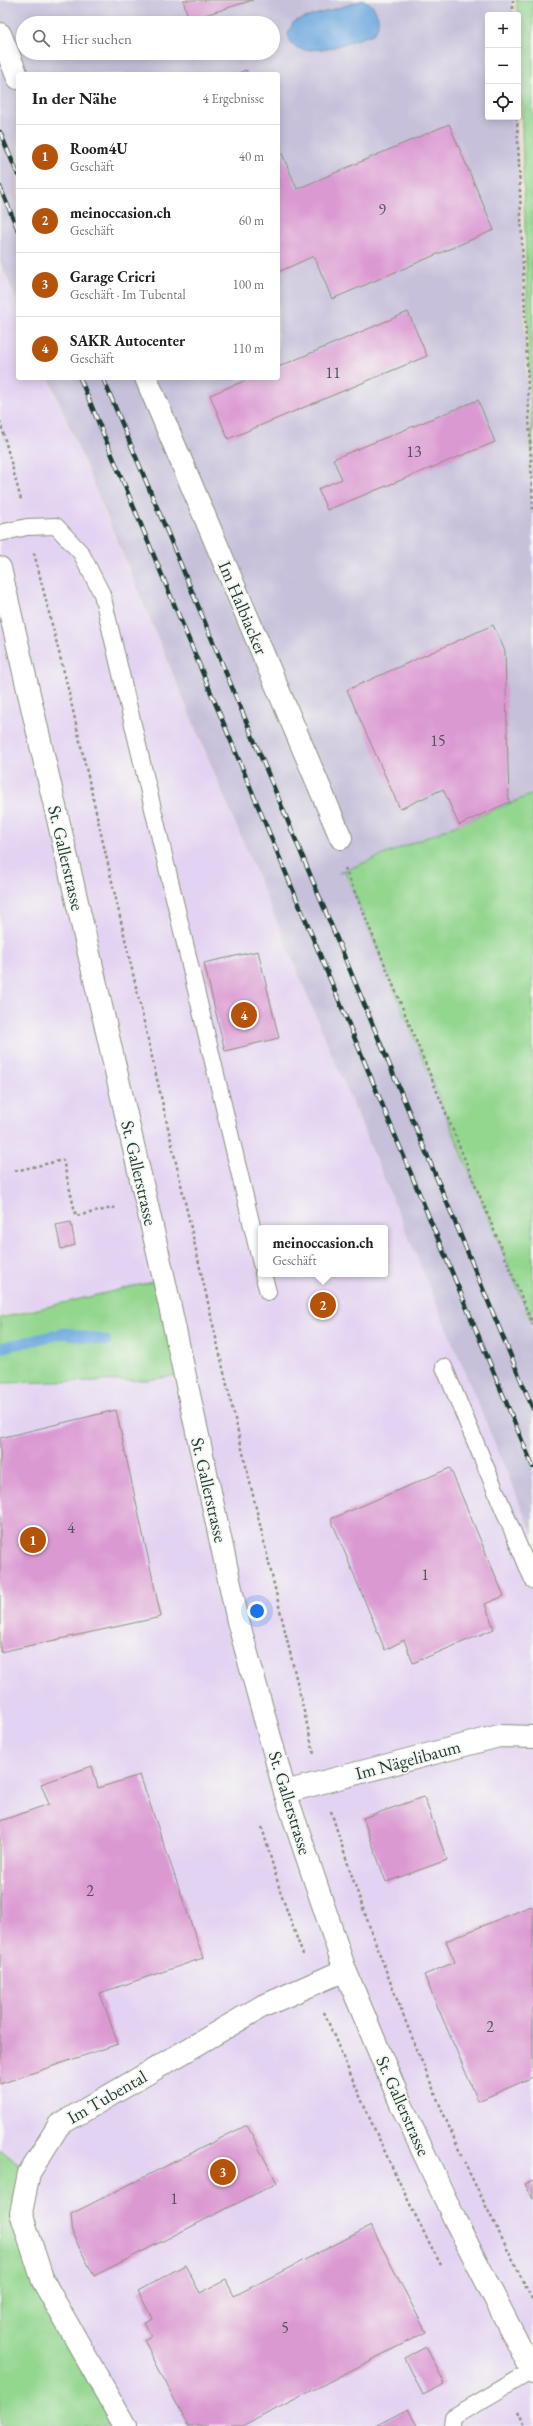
<!DOCTYPE html>
<html lang="de">
<meta charset="utf-8">
<style>
body{margin:0;font-family:"EB Garamond",serif;background:#f6f6f6;color:#202124}
.controls{position:absolute;right:12px;top:12px;display:grid;overflow:hidden;border-radius:4px;box-shadow:0 2px 10px #0003}
.controls button{width:36px;height:36px;display:grid;place-items:center;padding:0;border:0;border-bottom:1px solid #e0e0e0;background:#fff;color:#202124;font:20px sans-serif}
.you{position:absolute;left:257px;top:1611px;width:14px;height:14px;margin:-10px;border:3px solid #fff;border-radius:50%;background:#1a73e8;box-shadow:0 0 0 6px #1a73e833}
.badge{display:grid;place-items:center;width:26px;height:26px;border-radius:50%;background:#b45309;color:#fff;font-size:13px;font-weight:700}
.pin{position:absolute;translate:-50% -50%;border:2px solid #fff;box-shadow:0 1px 4px #0006}
.popup{position:absolute;left:258px;top:1225px;width:130px;height:52px;box-sizing:border-box;display:grid;place-content:center;border-radius:4px;background:#fff;filter:drop-shadow(0 1px 3px #0005);font-size:13px;white-space:nowrap;color:#757577}
.popup b{font-size:15px;color:#202124}
.popup::after{content:'';position:absolute;left:50%;top:100%;margin-left:-8px;border:8px solid transparent;border-top-color:#fff}
.list{margin:0;padding:0;list-style:none}
h2{display:flex;justify-content:space-between;align-items:center;height:52px;margin:0;padding:0 16px;font-size:17px}
h2 small{font-size:13px;font-weight:400;color:#757577}
.list li{display:grid;grid-template-columns:26px 1fr auto;gap:12px;align-items:center;box-sizing:border-box;height:64px;padding:0 16px;border-top:1px solid #e0e0e0}
.list b{display:block;font-size:15px;white-space:nowrap}
.list p{margin:0;font-size:13px;white-space:nowrap;color:#757577}
.list em{font-size:13px;font-style:normal;color:#757577}
.icon{flex:none;width:22px;height:22px;fill:none;stroke:currentColor;stroke-width:2;stroke-linecap:round;stroke-linejoin:round}
.map{position:relative;flex:none;width:533px;height:2426px;overflow:hidden}
.search{position:absolute;background:#fff;box-shadow:0 2px 10px #0003;left:16px;top:16px;width:264px;height:44px;display:flex;align-items:center;gap:10px;box-sizing:border-box;padding:0 14px;border-radius:22px;color:#757577;font-size:15px}
.panel{position:absolute;background:#fff;box-shadow:0 2px 10px #0003;left:16px;top:72px;width:264px;height:308px;border-radius:4px}
.map>svg:first-child{display:block}
</style>
<div class="map">
<svg width="533" height="2426" viewBox="0 0 533 2426">
<rect width="100%" height="100%" fill="#f6f6f2"/>
<filter id="ink" filterUnits="userSpaceOnUse"><feTurbulence type="fractalNoise" baseFrequency=".025" numOctaves="2"/><feDisplacementMap in="SourceGraphic" scale="8" xChannelSelector="R" yChannelSelector="G"/><feConvolveMatrix kernelMatrix="1 2 1 2 8 2 1 2 1" color-interpolation-filters="sRGB"/></filter>
<filter id="wash" filterUnits="userSpaceOnUse"><feTurbulence type="fractalNoise" baseFrequency=".012" numOctaves="4" result="noise"/><feDisplacementMap in="SourceGraphic" scale="16" xChannelSelector="R" yChannelSelector="G"/><feGaussianBlur stdDeviation="0.9" result="paint"/><feColorMatrix in="noise" values="0 0 0 0 0 0 0 0 0 0 0 0 0 0 0 0 0 1.4 0 .05"/><feComposite in="paint" operator="in"/></filter>
<g filter="url(#wash)">
<rect width="100%" height="100%" fill="#efe2c6"/>
<path fill="#e3d3f2" fill-rule="evenodd" d="M0 264 18 307V378H48L533 1535V2426H125L61 2314 8 2155 0 2149V1383L165 1280 0 1316ZM261 1228H385V1274H261Z"/>
<path fill="#c6c0da" fill-rule="evenodd" d="M0 0H513V15H488V117H517L533 513V794L345 871 533 1325V1535L49 378H278V74H18V304L0 261ZM23 23H273V53H23Z"/>
<path fill="#93d68e" stroke="#598a61" d="M516 0H533V478L518 15Z
M533 794V1325L345 871 339 873Z
M164 1279 184 1374 149 1380 0 1383V1318Z
M0 2149 29 2173 21 2213 125 2426H0Z"/>
<path fill="#6ea9df" stroke="#46738a" d="M364 0 373 6 378 17V26L373 34 328 49 303 50 292 45 288 34 293 23 298 20Z"/>
<g fill="none" stroke-linecap="round" stroke-linejoin="round">
<path stroke="#6ea9df" stroke-width="11" d="M0 1348 65 1333 106 1341"/>
</g>
<g id="blocks">
<path fill="#db99d2" d="M183 0H253L189 20Z
M246 70 248 74H236Z
M449 124 494 230 332 299 314 256 278 272V144L297 189Z
M408 312 427 356 228 439 210 395 251 378H278V367Z
M478 400 495 442 327 510 318 489 342 479 333 459Z
M493 625 505 651 509 802 459 825 443 789 400 809 347 690Z
M258 951 279 1038 225 1051 204 963Z
M71 1222 75 1245 61 1249 56 1225Z
M116 1410 161 1617 0 1652V1438Z
M450 1468 504 1596 485 1604 494 1629 413 1663 404 1640 385 1650 331 1519Z
M92 1766 98 1788 140 1775 203 1958 100 1993 118 2044 0 2084V1821L49 1804 41 1784Z
M424 1797 447 1860 386 1882 363 1818Z
M531 1906 533 1910V2077L478 2101 424 1975 455 1962 446 1941Z
M247 2125 277 2183 94 2276 73 2235 71 2214Z
M533 2180V2199L525 2184Z
M371 2226 426 2332 243 2426H188L144 2340 151 2336 144 2322 152 2318 138 2291 185 2265 200 2293 226 2280 234 2296Z
M426 2347 445 2384 423 2395 405 2358Z
M408 2409 417 2426H375Z"/>
</g>
</g>
<g filter="url(#ink)">
<use href="#blocks" fill-opacity="0" stroke="#87907d" stroke-width="1"/>
<g fill="none" stroke-linecap="round" stroke-linejoin="round">
<g stroke="#87907d" stroke-width="18">
<path id="lane" d="M0 533 27 527 56 526 81 553 102 594 261 1264
M263 1274 268 1292
M444 1367 533 1580
M452 2426 453 2417 532 2371"/>
</g>
<g stroke="#87907d" stroke-width="24">
<path id="street" d="M0 34 18 78
M146 378 341 838
M285 1792 499 1736 533 1737
M125 2426 43 2281 21 2213 29 2173 59 2125 261 2007 345 1970"/>
</g>
<g stroke="#87907d" stroke-width="24">
<path id="primary" d="M0 568 164 1279 238 1621 285 1792 345 1970 401 2104 455 2220 533 2373"/>
</g>
<path stroke="#87907d" stroke-width="2.5" stroke-dasharray="3 3" stroke-linecap="butt" d="M513 0V15
M517 117 533 513
M0 421 21 500
M34 553 66 680 219 1351 314 1754
M345 868 533 1325
M15 1171 63 1160 76 1216 117 1207
M331 1811C367 1929 413 2043 462 2157
M262 1827 281 1894 303 1955
M324 2012C360 2099 398 2184 442 2267
M464 2162 533 2301
M518 2411 525 2426"/>
<use href="#lane" stroke="#fff" stroke-width="16"/>
<use href="#street" stroke="#fff" stroke-width="22"/>
<use href="#primary" stroke="#fff" stroke-width="22"/>
<g stroke="#1f3d34" stroke-width="4.5">
<path id="rail" d="M0 132 18 175
M0 187 18 230
M80 378 533 1467
M103 378 533 1409"/>
</g>
<use href="#rail" stroke="#f6f6f2" stroke-width="3" stroke-dasharray="9" stroke-linecap="butt"/>
</g>
</g>
<g text-anchor="middle" stroke-width="3.5" stroke-linejoin="round" paint-order="stroke">
<g font-size="16" fill="#4e545c">
<text x="382" y="215">9</text>
<text x="333" y="378">11</text>
<text x="414" y="457">13</text>
<text x="438" y="746">15</text>
<text x="71" y="1533">4</text>
<text x="425" y="1580">1</text>
<text x="90" y="1896">2</text>
<text x="490" y="2032">2</text>
<text x="174" y="2204">1</text>
<text x="285" y="2333">5</text>
</g>
<g font-size="18" fill="#1f3d34" stroke="#f6f6f2">
<text transform="translate(243 608) rotate(67)" y="6">Im Halbiacker</text>
<text transform="translate(66 858) rotate(77)" y="6">St. Gallerstrasse</text>
<text transform="translate(139 1173) rotate(77)" y="6">St. Gallerstrasse</text>
<text transform="translate(209 1490) rotate(77)" y="6">St. Gallerstrasse</text>
<text transform="translate(408 1760) rotate(-15)" y="6">Im Nägelibaum</text>
<text transform="translate(290 1803) rotate(73)" y="6">St. Gallerstrasse</text>
<text transform="translate(107 2097) rotate(-30)" y="6">Im Tubental</text>
<text transform="translate(403 2106) rotate(66)" y="6">St. Gallerstrasse</text>
</g>
</g>
</svg>
<div class="controls">
<button>+</button>
<button>−</button>
<button><svg class="icon" aria-label="locate" viewBox="0 0 24 24"><circle cx="12" cy="12" r="6"/><path d="M12 2v4M12 18v4M2 12h4M18 12h4"/></svg></button>
</div>
<div class="you"></div>
<div class="pin badge" style="left:33px;top:1540px">1</div>
<div class="pin badge" style="left:323px;top:1305px">2</div>
<div class="popup"><b>meinoccasion.ch</b>Geschäft</div>
<div class="pin badge" style="left:223px;top:2172px">3</div>
<div class="pin badge" style="left:244px;top:1015px">4</div>
<div class="search"><svg class="icon" aria-label="search" viewBox="0 0 24 24"><circle cx="10" cy="10" r="6"/><path d="M15 15l6 6"/></svg>Hier suchen</div>
<section class="panel">
<h2>In der Nähe<small>4 Ergebnisse</small></h2>
<ul class="list">
<li><span class="badge">1</span><div><b>Room4U</b><p>Geschäft</p></div><em>40 m</em></li>
<li><span class="badge">2</span><div><b>meinoccasion.ch</b><p>Geschäft</p></div><em>60 m</em></li>
<li><span class="badge">3</span><div><b>Garage Cricri</b><p>Geschäft · Im Tubental</p></div><em>100 m</em></li>
<li><span class="badge">4</span><div><b>SAKR Autocenter</b><p>Geschäft</p></div><em>110 m</em></li>
</ul>
</section>
</div>
